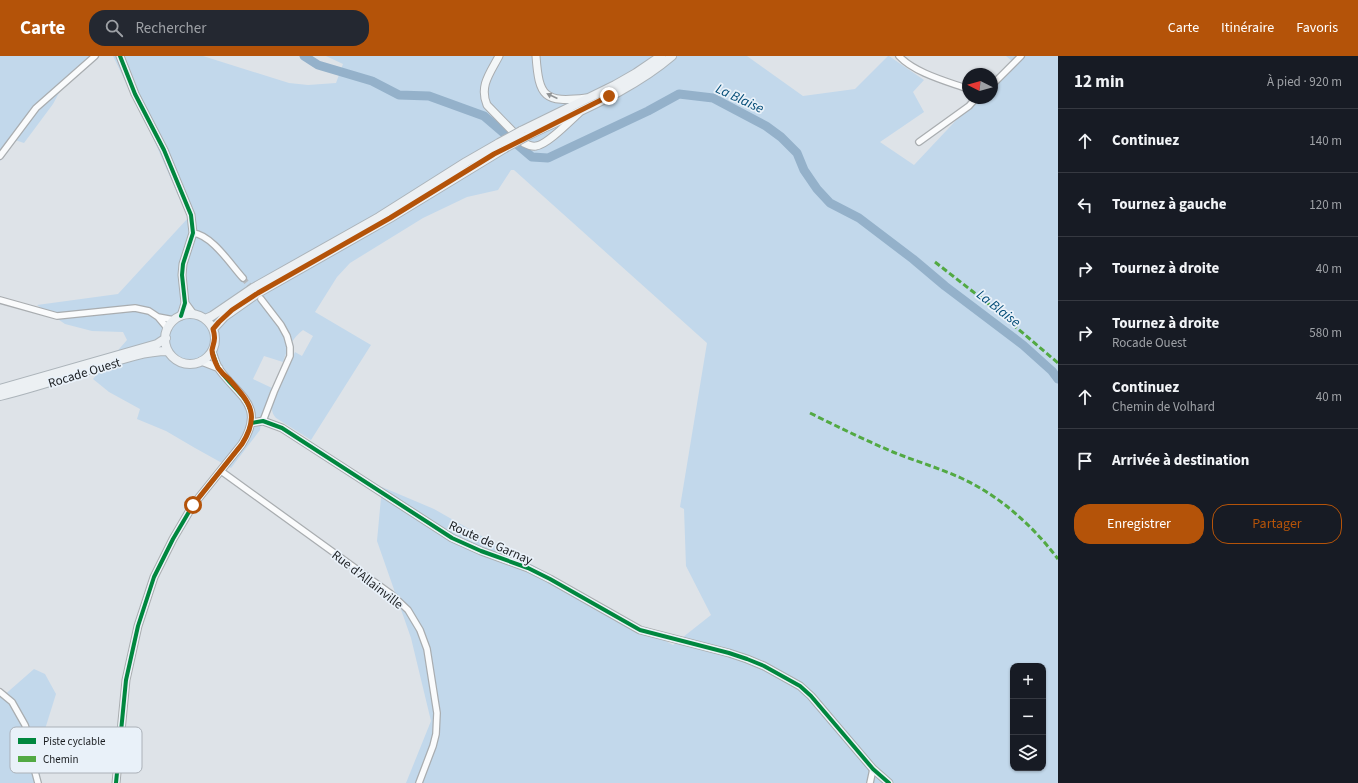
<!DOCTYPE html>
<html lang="fr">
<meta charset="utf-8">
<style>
body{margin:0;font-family:"Source Sans 3",sans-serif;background:#242831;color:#f1f3f6}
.controls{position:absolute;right:12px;bottom:12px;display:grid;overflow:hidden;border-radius:8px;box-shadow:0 1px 3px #0004}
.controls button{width:36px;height:36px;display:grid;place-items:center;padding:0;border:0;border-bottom:1px solid #363941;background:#171b24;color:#f1f3f6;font:20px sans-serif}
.compass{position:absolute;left:962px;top:12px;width:36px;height:36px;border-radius:50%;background:#171b24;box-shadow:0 1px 3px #0004;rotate:276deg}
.stop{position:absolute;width:12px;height:12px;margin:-9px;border:3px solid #b45309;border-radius:50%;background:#fff}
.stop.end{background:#b45309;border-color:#fff;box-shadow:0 1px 4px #0008}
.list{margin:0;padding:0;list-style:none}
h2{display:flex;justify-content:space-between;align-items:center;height:52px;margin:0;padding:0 16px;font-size:17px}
h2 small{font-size:13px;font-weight:400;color:#9ea1a6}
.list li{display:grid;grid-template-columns:26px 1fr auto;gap:12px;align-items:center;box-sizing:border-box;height:64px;padding:0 16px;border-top:1px solid #363941}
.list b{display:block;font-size:15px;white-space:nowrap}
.list p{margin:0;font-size:13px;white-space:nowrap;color:#9ea1a6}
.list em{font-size:13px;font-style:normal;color:#9ea1a6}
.actions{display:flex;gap:8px;padding:12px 16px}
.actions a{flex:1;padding:9px 0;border:1px solid #b45309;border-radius:16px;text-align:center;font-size:14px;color:#b45309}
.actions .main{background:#b45309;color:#fff}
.icon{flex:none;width:22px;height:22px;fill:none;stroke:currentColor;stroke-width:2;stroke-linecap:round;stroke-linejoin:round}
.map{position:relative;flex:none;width:1058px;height:727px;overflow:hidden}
header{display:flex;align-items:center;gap:24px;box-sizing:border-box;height:56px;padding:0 20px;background:#b45309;color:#fff}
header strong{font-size:19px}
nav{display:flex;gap:22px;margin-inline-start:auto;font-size:14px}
.search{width:280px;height:36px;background:#242831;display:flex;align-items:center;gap:10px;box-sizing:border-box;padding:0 14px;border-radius:16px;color:#9ea1a6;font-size:15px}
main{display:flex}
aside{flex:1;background:#171b24}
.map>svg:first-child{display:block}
</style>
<header>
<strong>Carte</strong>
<div class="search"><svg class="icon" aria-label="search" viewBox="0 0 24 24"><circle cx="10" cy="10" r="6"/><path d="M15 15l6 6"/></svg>Rechercher</div>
<nav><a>Carte</a><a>Itinéraire</a><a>Favoris</a></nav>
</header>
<main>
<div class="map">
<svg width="1058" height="727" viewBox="0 0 1058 727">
<rect width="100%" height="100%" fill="#dee3e8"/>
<path fill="#c2d8eb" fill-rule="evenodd" d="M0 0H100L60 35 53 48 24 87 15 84 0 105Z
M113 0H203L289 27 308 29 336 27 343 8 326 0H747L803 40 855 33 888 0H889L924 24 913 36 924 56 880 86 914 109 977 42H992V26L1012 5 1006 0H1058V727H406L431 665 411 582 377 485 382 431 434 453 673 589 711 559 686 510 684 453 680 451 707 287 514 114H511L498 134 467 141 423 162 350 207 337 221 315 256 371 289 311 384 276 362C272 357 271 354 273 347L295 296 302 300 313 280 303 274C292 282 287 294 283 306L264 300 253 323 272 332 262 359 260 374 231 412 195 392 166 375 137 363 140 353 109 336 93 323 127 284 123 276 92 275 65 268 37 249 118 238 188 162 154 84ZM1013 610H1043V712H1013Z
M34 613 45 618 56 638 46 670 39 727H0V640L2 641Z"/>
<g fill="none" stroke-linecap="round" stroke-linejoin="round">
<path stroke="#94b1ca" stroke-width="9" d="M304 0 318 9 372 25 399 39 429 40 484 60 532 101 548 102 648 55 679 38 713 42 766 70 781 81 797 97 804 114 817 133 830 147 859 162 913 203 945 230 1023 289 1052 315 1058 323"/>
<path stroke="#b7bbc0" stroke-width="5.5" stroke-dasharray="5.5 3" stroke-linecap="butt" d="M243 222 254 235"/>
<g stroke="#a9adb0" stroke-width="8">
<path id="street" d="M899 0C915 17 946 25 968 33
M992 29 1021 0
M919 86 969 50 976 42
M0 100 36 52 95 0
M193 177C212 179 231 209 243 222
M261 243 281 269 287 280 290 291V300L274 336 263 365
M0 244 57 260 135 252 149 255 158 261 174 264
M158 261 168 273
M221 415 391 538 408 554 420 574 427 593 437 657 436 678 433 690 419 727
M0 636 12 646 25 669 29 682 30 697 38 727
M870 727 873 713"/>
</g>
<g stroke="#a9adb0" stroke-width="9">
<path id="secondary" d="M120 0 135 38 164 94 191 159 193 177 183 208 182 219 185 247 181 260
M499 0C490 17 479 30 487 49L524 87C528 89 532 91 536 90 547 89 570 65 579 57
M536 0C539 41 544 47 586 42
M185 247 193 258
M201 305 219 312
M251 367 263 365 282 372 452 482 481 495 528 512 550 523 640 574 729 597 747 603 764 610 800 630 811 640 873 713 889 727
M116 727 126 624 138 570 154 521 173 483 193 449 242 388C266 349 239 341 219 313 216 308 214 301 212 295"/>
</g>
<g stroke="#acb4ba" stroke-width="10">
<path id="primary" d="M521 75 615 29 636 17 661 0
M527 80C576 56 630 36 672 0
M165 283a25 25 0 1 1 50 0a25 25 0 1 1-50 0Z
M205 263 212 260 253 232 379 161 466 106 499 87
M213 273 224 261 258 237 390 162 505 92
M0 333 157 288 166 282
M0 340C29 333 57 324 85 315 111 307 141 295 168 295"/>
</g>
<use href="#street" stroke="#fafbfc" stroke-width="5.5"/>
<use href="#secondary" stroke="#f3f6f7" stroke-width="7"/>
<use href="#primary" stroke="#ecf0f3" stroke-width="8"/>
<g stroke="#acb4ba" stroke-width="10" stroke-linecap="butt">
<path id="primary-bridge" d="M499 87 521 75
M505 92 527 80"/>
</g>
<use href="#primary-bridge" stroke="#ecf0f3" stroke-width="8"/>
<path stroke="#52a943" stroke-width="3" stroke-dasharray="6 3" stroke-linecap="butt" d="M935 206 990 249 1058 307
M810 357C838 371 865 384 893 396 915 405 939 412 961 422 1000 440 1032 469 1058 503"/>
<g stroke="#e9f1f9" stroke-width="6">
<path id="cycleway" d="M120 0 135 38 164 94 191 159 193 177 183 208 182 219 185 247 181 260
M251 367 263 365 282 372 452 482 481 495 528 512 550 523 640 574 729 597 747 603 764 610 800 630 811 640 873 713 889 727
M116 727 126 624 138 570 154 521 173 483 193 449 242 388C266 349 239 341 219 313 216 308 214 301 212 295"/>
</g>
<use href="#cycleway" stroke="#00873e" stroke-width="4"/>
</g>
<defs><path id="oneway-solid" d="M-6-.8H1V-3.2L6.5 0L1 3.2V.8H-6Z"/></defs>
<use fill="#919496" href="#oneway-solid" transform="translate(552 40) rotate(-155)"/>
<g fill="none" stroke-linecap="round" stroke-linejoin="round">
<path stroke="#b45309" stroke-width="5" d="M193 449 242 388C261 358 249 346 229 323 225 320 221 316 218 312 216 308 212 298 212 294 214 285 216 283 213 273L219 266 232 254 258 237 390 162 494 98 609 40"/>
</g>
<g text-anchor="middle" stroke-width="3.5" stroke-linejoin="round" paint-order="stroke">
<g font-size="13" fill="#1a1d20" stroke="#e9f1f9">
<text transform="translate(84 316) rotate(-17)" y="5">Rocade Ouest</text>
<text transform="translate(491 486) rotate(24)" y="5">Route de Garnay</text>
<text transform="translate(368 523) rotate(38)" y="5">Rue d'Allainville</text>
</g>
<g font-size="14" font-style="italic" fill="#034c77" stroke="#e9f1f9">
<text transform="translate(740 42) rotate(25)" y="5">La Blaise</text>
<text transform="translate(999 252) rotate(38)" y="5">La Blaise</text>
</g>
</g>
<rect x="10" y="671" width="132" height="46" rx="6" fill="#e9f1f9" stroke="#abb1b8" stroke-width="1"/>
<rect x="18" y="682" width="18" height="6" fill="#00873e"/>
<rect x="18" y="700" width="18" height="6" fill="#52a943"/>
<g font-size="11" fill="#1a1d20">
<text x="43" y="689">Piste cyclable</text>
<text x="43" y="707">Chemin</text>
</g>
</svg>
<div class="controls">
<button>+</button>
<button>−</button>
<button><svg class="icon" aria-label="layers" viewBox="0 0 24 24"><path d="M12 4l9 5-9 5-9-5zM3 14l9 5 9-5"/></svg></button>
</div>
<svg class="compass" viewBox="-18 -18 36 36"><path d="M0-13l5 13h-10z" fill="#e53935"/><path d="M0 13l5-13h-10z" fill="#9ea1a6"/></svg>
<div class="stop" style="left:193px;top:449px"></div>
<div class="stop end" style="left:609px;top:40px"></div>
</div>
<aside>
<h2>12 min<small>À pied · 920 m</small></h2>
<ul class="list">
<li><svg class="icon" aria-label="ahead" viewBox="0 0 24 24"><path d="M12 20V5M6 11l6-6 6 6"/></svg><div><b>Continuez</b></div><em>140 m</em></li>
<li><svg class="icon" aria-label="left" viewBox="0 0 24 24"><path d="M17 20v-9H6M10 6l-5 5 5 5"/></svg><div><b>Tournez à gauche</b></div><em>120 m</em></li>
<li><svg class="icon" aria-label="right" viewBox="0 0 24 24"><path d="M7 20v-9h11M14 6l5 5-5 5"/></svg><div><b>Tournez à droite</b></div><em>40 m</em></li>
<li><svg class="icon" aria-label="right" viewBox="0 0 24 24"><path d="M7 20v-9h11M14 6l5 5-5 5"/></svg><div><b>Tournez à droite</b><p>Rocade Ouest</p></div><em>580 m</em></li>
<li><svg class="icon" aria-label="ahead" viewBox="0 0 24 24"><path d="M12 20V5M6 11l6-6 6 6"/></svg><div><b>Continuez</b><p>Chemin de Volhard</p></div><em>40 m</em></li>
<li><svg class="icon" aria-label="arrive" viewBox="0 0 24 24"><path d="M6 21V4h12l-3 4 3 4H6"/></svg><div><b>Arrivée à destination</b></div></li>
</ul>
<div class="actions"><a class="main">Enregistrer</a><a>Partager</a></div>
</aside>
</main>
